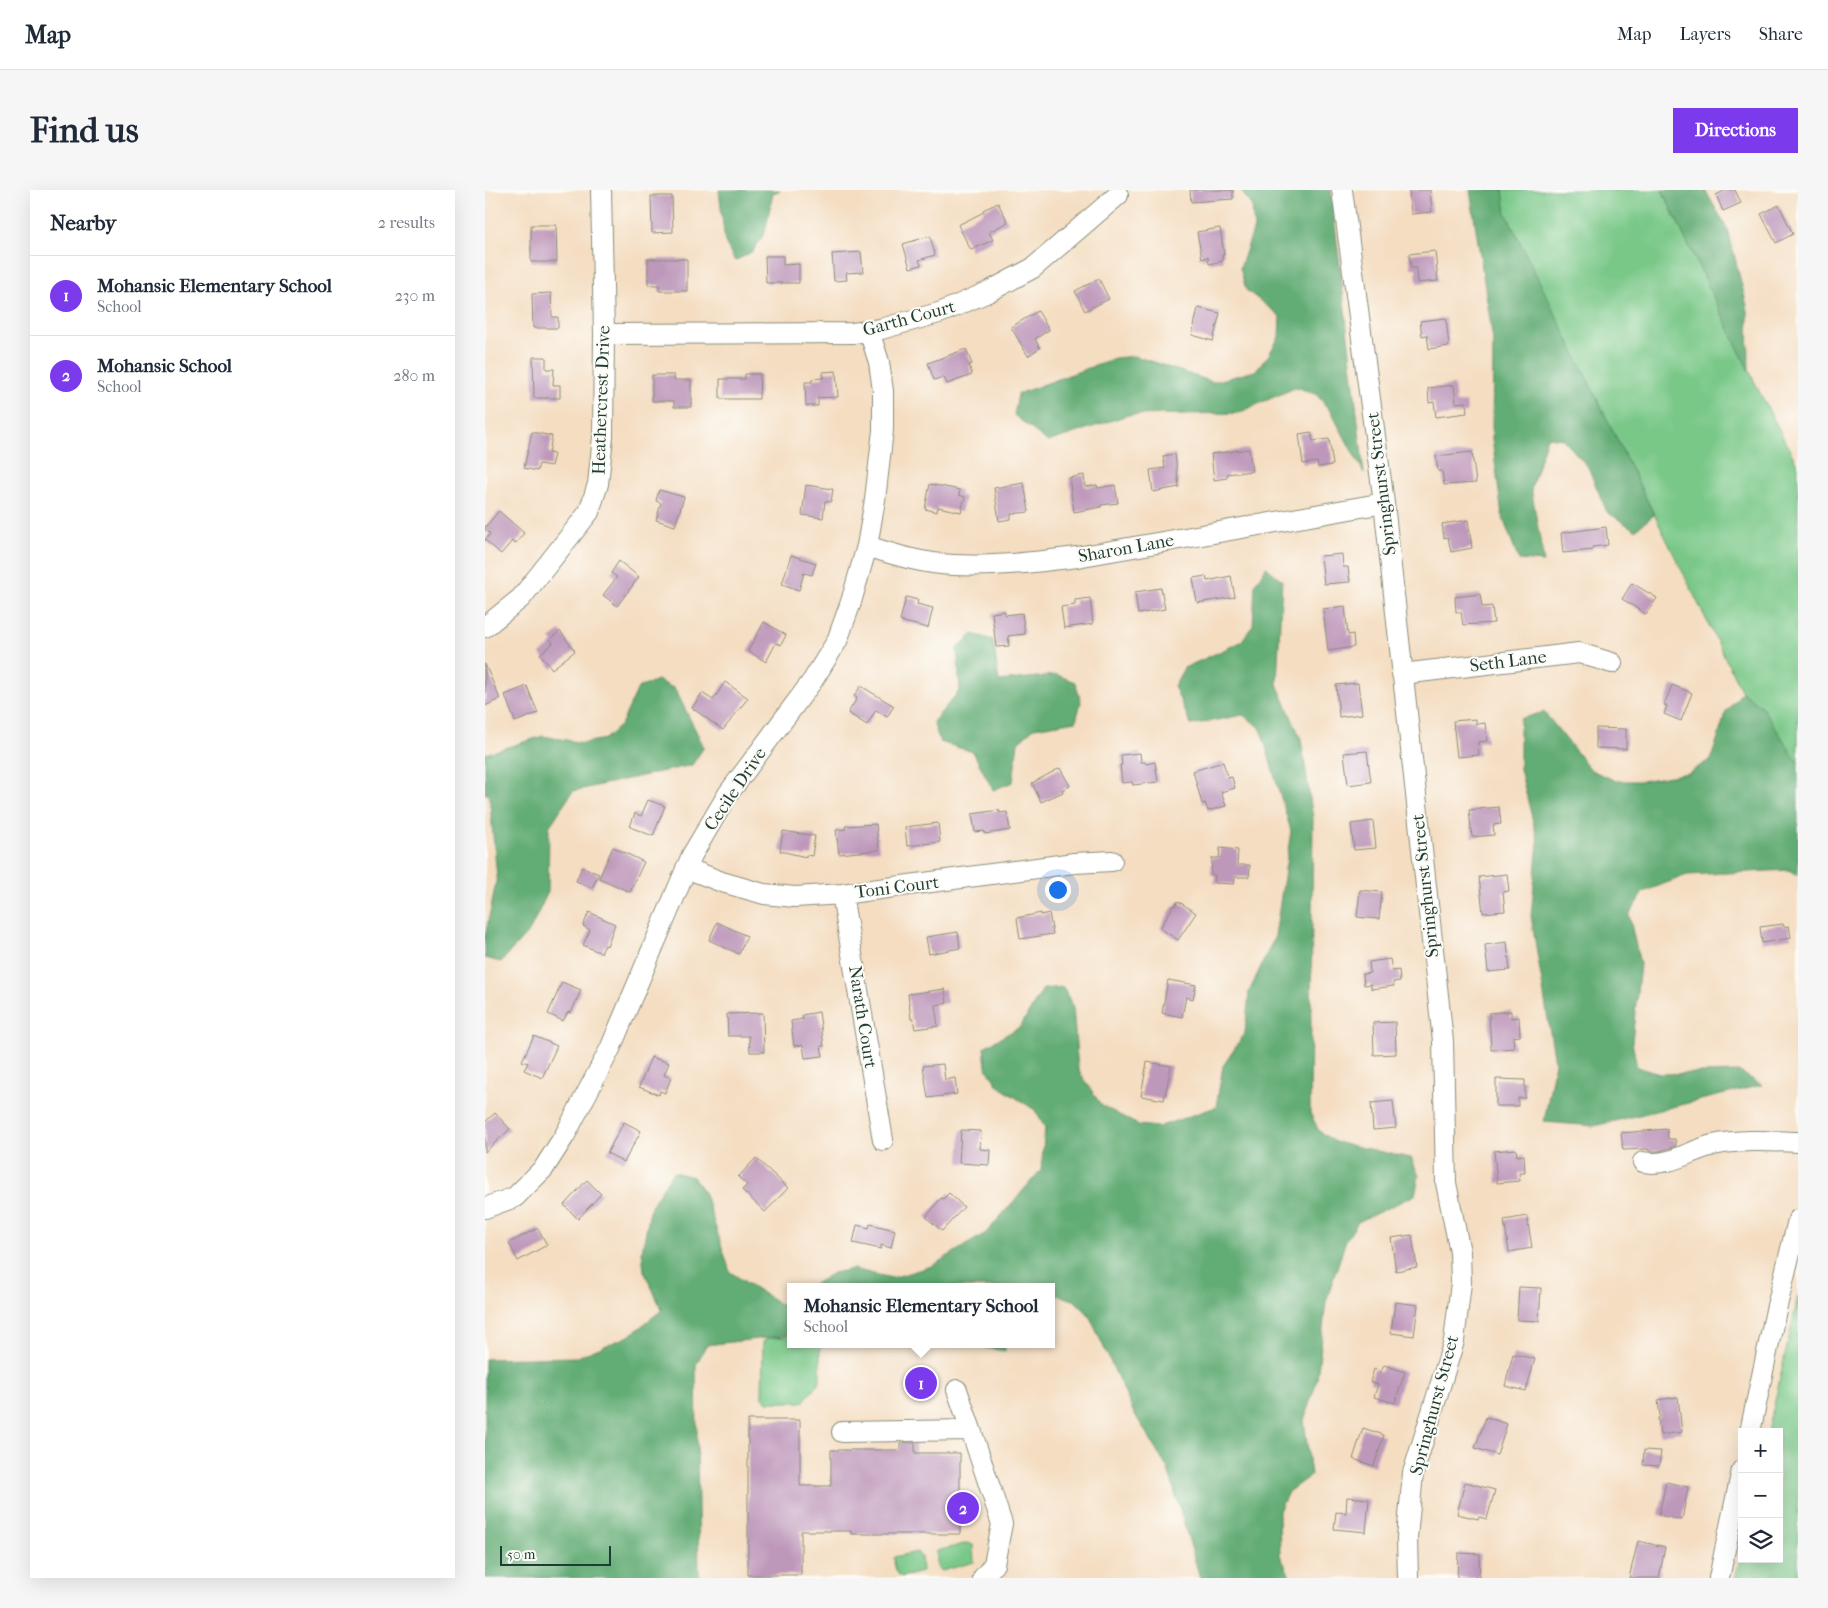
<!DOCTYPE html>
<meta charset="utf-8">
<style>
body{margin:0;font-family:"IM FELL French Canon",serif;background:#f6f6f7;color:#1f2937}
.controls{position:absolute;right:15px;bottom:15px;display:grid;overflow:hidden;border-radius:0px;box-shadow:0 5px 20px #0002}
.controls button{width:45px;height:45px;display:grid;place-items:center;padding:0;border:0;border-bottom:1px solid #e0e1e3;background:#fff;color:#1f2937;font:25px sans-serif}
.scale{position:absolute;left:15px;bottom:12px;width:111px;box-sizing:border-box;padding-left:5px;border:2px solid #1f3d34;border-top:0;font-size:14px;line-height:18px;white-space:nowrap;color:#1f3d34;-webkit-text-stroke:4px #fdfcf7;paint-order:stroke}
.you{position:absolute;left:572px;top:699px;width:18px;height:18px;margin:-12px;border:4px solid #fff;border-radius:50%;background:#1a73e8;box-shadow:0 0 0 8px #1a73e833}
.badge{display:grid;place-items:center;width:32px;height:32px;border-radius:50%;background:#7c3aed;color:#fff;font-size:16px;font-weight:700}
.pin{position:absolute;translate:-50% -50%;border:2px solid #fff;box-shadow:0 1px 5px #0006}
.popup{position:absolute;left:302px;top:1093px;width:268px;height:65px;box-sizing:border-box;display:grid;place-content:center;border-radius:0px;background:#fff;filter:drop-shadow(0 1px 4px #0005);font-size:16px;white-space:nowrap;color:#747a83}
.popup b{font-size:19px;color:#1f2937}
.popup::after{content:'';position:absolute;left:50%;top:100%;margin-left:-10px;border:10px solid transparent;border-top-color:#fff}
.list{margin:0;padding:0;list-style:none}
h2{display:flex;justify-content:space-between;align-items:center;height:65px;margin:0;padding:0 20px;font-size:21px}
h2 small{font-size:16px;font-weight:400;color:#747a83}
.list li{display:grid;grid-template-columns:32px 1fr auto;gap:15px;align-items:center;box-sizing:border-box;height:80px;padding:0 20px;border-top:1px solid #e0e1e3}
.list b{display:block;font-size:19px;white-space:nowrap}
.list p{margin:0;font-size:16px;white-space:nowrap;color:#747a83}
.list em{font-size:16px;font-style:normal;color:#747a83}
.icon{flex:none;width:28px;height:28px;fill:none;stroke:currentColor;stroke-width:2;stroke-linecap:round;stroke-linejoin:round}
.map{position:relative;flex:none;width:1313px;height:1388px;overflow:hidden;border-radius:0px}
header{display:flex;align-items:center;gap:30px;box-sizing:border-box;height:70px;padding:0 25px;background:#fff;border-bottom:1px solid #e0e1e3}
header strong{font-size:24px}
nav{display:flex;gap:28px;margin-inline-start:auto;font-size:18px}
.intro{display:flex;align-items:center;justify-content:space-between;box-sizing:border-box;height:120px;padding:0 30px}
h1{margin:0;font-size:35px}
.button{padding:12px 22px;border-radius:0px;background:#7c3aed;color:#fff;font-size:18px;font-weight:700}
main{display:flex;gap:30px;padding:0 30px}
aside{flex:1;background:#fff;border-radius:0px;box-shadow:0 5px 20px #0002}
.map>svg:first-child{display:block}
</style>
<header>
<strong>Map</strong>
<nav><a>Map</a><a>Layers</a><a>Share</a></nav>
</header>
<div class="intro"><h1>Find us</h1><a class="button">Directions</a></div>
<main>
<aside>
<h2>Nearby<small>2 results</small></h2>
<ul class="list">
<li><span class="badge">1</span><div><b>Mohansic Elementary School</b><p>School</p></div><em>230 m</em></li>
<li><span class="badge">2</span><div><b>Mohansic School</b><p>School</p></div><em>280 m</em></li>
</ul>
</aside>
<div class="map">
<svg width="1313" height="1388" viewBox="0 0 1313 1388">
<rect width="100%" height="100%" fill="#fdfcf7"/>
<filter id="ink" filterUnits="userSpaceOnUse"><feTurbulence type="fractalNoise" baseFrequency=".02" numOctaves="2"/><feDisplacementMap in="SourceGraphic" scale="10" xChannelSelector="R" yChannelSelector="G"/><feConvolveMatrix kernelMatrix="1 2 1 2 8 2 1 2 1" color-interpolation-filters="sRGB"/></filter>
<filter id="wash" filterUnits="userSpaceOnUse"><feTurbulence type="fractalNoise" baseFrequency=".0096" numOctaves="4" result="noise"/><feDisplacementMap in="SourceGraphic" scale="20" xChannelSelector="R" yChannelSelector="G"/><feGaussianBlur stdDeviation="1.12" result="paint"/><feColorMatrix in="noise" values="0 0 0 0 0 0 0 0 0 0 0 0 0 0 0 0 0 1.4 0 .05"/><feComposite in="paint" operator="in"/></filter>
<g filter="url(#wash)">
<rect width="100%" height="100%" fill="#f4ddc1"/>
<path fill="#79c888" stroke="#4c825e" d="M1018 0H1177L1274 201 1313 276V573L1277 517 1257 502 1020 23Z
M1313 1106V1388H1250L1257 1359V1369H1294V1242H1283Z
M306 1147V1154H335V1191L318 1212H282L277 1205 278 1152 283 1148Z
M483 1353 488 1355 489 1372 457 1381 452 1377V1361Z
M432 1362 436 1367 437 1382 416 1387C410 1382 409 1374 409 1367Z"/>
<path fill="#62ac74" stroke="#407454" d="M234 0H296L288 3 280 42 268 61 250 71 240 52Z
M755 0H846L879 283 846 222 832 205 812 197 753 223 643 225 563 252 529 225 533 204 630 168 650 166 728 192 770 181 783 166 794 147 795 126 761 100 755 78 769 38 767 15Z
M985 0H1018L1021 23 1169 325 1150 340 1122 322 1103 277 1078 249 1062 247 1046 298 1059 372 1034 370 1017 326 1007 248 1008 150Z
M1177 0H1220L1243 40 1263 120 1264 181Z
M781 377 797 390 792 494 816 549 828 628 825 923 834 941 850 952 926 968 934 986 930 1005 873 1032 861 1050 841 1112 832 1190 819 1230 826 1285 803 1302 794 1321 795 1365 806 1388H715L683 1279 648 1221 604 1125 589 1110 568 1104 566 1105V1097H325L348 1083 368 1079 407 1088 447 1076 501 1043 556 980 560 938 550 920 513 896 501 877 499 857 535 837 558 799 578 797 588 817 593 880 616 915 653 935 673 937 731 917 738 876 760 843 764 802 790 746 806 641 775 537 758 525 706 535 689 496 699 478 756 452 768 435 770 394Z
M488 444 508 450 514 491 572 485 590 492 596 512 591 531 549 538 533 552 528 592 508 600 488 562 455 552 448 532 475 500 472 458Z
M172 490 190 499 219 557 207 575 88 601 64 637 63 702 45 740 16 772 0 768V747L12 687 4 604H0V564L58 546 99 553 120 549 136 535 153 498Z
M1257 502 1277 517 1313 573V686L1304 680 1202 685 1158 702 1144 725 1155 774 1147 852 1152 877 1175 884 1255 882 1277 895 1109 936 1059 932 1070 872 1046 726 1053 652 1035 579V529L1059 522 1106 580 1131 591H1156L1204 583 1226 569 1241 522Z
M188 982 208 987 220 1004 245 1082 295 1114 306 1108V1145L221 1155 211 1175 214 1388H0V1169L92 1167 144 1146 177 1120 159 1081 157 1061 166 1016Z
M500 1154H520V1161L500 1158Z"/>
<g id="blocks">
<path fill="#be98bb" d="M705 0H748V9L706 12Z
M924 0H945L947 22 926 24Z
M1241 0H1250L1256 13 1238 21 1231 5Z
M166 6H187L188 42 167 43Z
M513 13 523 32 504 42 508 50 486 60 473 35 499 22 498 20Z
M1294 15 1308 44 1291 53 1276 24Z
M46 35H71L72 72H46Z
M735 38 739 65H737L738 71 724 74 723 67 717 69 712 42Z
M445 46 450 65 434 70 436 75 425 78 418 54Z
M950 61 953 91 932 93 931 78H926L924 64Z
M376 62 378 82 361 83 362 90 349 91 347 64Z
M280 66H298V75L314 74V93H281Z
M163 69H202V101H174V95H163Z
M614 89 624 109 600 121 590 101Z
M66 103 67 127H73V138H48L47 104Z
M713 118 735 123 728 151 707 145Z
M553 121 564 140 550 149 555 158 543 166 526 137Z
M961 128 964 156 944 159 942 145 937 146 935 131Z
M481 159 487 174 484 175 487 185 462 194 459 187 449 190 443 173Z
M48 167H61V179H69L68 195H75V208H49Z
M351 181 353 207 333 208V216H321L320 192H327V189L338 188V182Z
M260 184H275L274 209H235V189H260Z
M167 185H189V190H206V217H189V211H167Z
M969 195 971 213 981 212 982 223 951 227 949 212 944 213 943 198Z
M47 242 67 246 64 263 69 264 66 276 54 274 52 281 39 278Z
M826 242 828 251 844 249 848 275 833 277 832 272 818 274 814 244Z
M764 259 767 281 742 284V288L729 290 726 264Z
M987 262 991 293 959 295 957 281H953L951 266Z
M690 264 694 297 668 302 665 280 680 278 678 266Z
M599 285 600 297 612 295 613 298 630 295 633 313 616 315V317L589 322 584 288Z
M539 293 544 322 526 324V329L514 331 509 298Z
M445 294 475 300 474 305 480 307 476 322 453 317 452 322 440 319Z
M321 295 348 299 346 312 340 311 338 328 317 325Z
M174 300 199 307 190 336 171 330 176 313 171 311Z
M14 321 39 343 30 354 27 351 16 364 0 350 5 344 0 339V337Z
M983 330 987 358 966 362 963 347 959 348 957 334Z
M1121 337 1123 355 1107 357 1108 360 1078 363 1076 343Z
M857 364 858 377H863L865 392 839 394 836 366Z
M306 365 331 373 327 385 319 383 314 400 297 394Z
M134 371 154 387 132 416 118 405 132 387 126 383Z
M721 386 722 391 746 386 750 407 712 413 708 388Z
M1147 393 1172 408 1161 424 1137 409Z
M676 398 680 419 653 424 650 402Z
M995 404 997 417 1007 416 1009 433 978 435 976 422H971L970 407Z
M421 407 433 410 432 414 448 418 443 438 415 431Z
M605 408 608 434 579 438 576 417 590 415V410Z
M860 416 863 445 868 444 869 457 843 461 838 419Z
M520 421V425L537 423 540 444 523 446 524 456 511 457 507 423Z
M279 432 301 445 296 455 291 453 281 472 263 461Z
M75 441 90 461 67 479 55 464 68 453 65 449Z
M0 474 15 509 0 516Z
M240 492 263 508 238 540 207 518 217 503 228 510Z
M873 493 877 524 854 527 851 495Z
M1187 495 1207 503 1196 531 1179 524 1182 516 1179 515Z
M42 496 53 523 30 532 20 505Z
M376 496 409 516 402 527 391 520 382 535 363 523 372 508 369 506Z
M991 529V534L1000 533 1002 551 993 552 994 565 972 567 968 531Z
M1111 538 1141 539V559L1111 558Z
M882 561 886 592 863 595 859 563Z
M655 563 656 572H660L661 574 670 572 673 592 648 595 647 592 637 593 635 575H637L636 565Z
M738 572 743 588 747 587 750 598 736 602 741 616 723 621 720 613 717 614 708 581Z
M575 578 585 596 577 600 578 602 556 612 547 593Z
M163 610 180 616 168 646 145 637 150 623 156 626Z
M1014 617 1016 634 1008 635 1009 645 987 647 984 620Z
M514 620 515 623 522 622 525 640 500 644 499 641 490 642 487 624Z
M888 631 891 658 869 660 866 634Z
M453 633 455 652 422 656 420 637Z
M391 634 394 660 354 664 351 640 361 639 360 636Z
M298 641 330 646 327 666 321 665V667L295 661Z
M128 657 159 672 145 702 114 688Z
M735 658 753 660 752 675H765L764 687H750L749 694 729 693 730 685H726L727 668H734Z
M97 677 114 684 107 698 91 691Z
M1022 684 1024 701 1018 702 1020 721 998 723 994 687Z
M875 700 897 702 894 729 872 727Z
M693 711 711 723 693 750 675 738 689 715 690 716Z
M104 722 130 734 122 756 120 755 116 763 98 755 105 740 98 736Z
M556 723V725L564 723 568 744 535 749 532 728Z
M232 732 262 746 254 764 224 750Z
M1298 734 1299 737 1304 736 1306 748 1277 753 1275 737Z
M473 742 475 758 444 764 441 747Z
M1022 752 1025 780 1003 782 1000 755Z
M905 769 907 781 914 780 915 791 908 792 909 796 886 799V794L879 795 878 784 885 783 884 772Z
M683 790 711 795 708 809 701 807 697 827 677 823Z
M77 792 96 800 86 823 83 822 78 831 63 824Z
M460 799 462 813 450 815 453 836 430 839 428 829H426L423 804Z
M1026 821V828L1034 827 1035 846 1028 847 1029 858 1006 860 1004 823Z
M334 822 339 856H336L338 866 320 868 318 855 309 856 306 831 318 829 317 825Z
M278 823 279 862H265L264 846H243L242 824Z
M910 832 911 864 889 865 888 833Z
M49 846 72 856 57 888 39 880 43 873 37 871Z
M166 867 184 873 179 885 186 888 180 903 175 901 174 905 154 897Z
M662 872 686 876 679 910 656 906Z
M458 874 460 890 470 888 472 904 443 908 438 876Z
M1011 889 1040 890V908H1033V916H1011Z
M908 911 911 938 888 940 886 913Z
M10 923 25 939 0 962V932Z
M139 932 156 941 139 972 122 963Z
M1182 939 1183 949H1190L1191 956 1175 961H1164L1163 959 1138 960 1136 943Z
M476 940 496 941 495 959 505 960 504 975 474 973Z
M1031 959 1032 966 1039 965 1040 983H1034L1035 991 1012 993 1009 961Z
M271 968 303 998 280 1022 257 1000 262 995 253 987Z
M102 990 116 1004 93 1029 79 1015Z
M464 1003 479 1017 457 1041 441 1027 456 1008 458 1009Z
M1042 1026 1047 1058 1024 1062 1019 1030Z
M385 1034 410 1040 406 1058 396 1055V1059L368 1053 372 1035 384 1038Z
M53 1038 62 1055 33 1071 24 1053Z
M927 1045 932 1077 911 1081 906 1048Z
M1034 1097 1056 1098 1054 1131 1032 1130Z
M910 1112 933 1115 929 1146 906 1143Z
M1028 1164 1050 1169 1041 1201 1020 1196Z
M899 1175 920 1182 910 1213 889 1207 893 1194 885 1192 889 1179 896 1182Z
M1193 1207 1197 1242 1175 1245 1173 1228 1175 1227 1173 1210Z
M1001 1227 1022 1234 1012 1265 990 1258Z
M263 1230H315V1296H346V1260H415V1253H430V1263H475V1344H366V1341H316V1385H263Z
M878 1238 899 1245 889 1276 868 1269Z
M1159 1260 1176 1261 1174 1276 1158 1275Z
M980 1292 1010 1300 1002 1329 994 1327 993 1329 972 1324Z
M1181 1292 1203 1297 1197 1330 1174 1325Z
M862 1307 884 1309 881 1342 849 1339 851 1322 861 1323Z
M1153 1351 1180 1357 1174 1388H1144Z
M973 1363 995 1364 994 1388H972Z"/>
</g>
</g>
<g filter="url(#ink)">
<use href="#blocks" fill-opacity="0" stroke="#8a8d7a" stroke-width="1"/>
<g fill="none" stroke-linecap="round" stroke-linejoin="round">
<g stroke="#8a8d7a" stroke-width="22">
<path id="minor" d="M857 0 899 313 958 851 961 993 975 1062 976 1093 969 1151 928 1283 922 1348 923 1388
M119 144 368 143 396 139 457 122 503 102 548 78 633 5
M382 356C410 365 439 374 469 375 510 377 551 372 592 367L899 313
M0 437 36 408 104 322 113 294 118 247 119 144 116 0
M917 484 1094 463 1127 473
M201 678 237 692 279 704 310 707 357 704 589 673 627 671
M357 704 398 950
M1158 972C1184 977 1204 961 1228 955 1256 949 1284 951 1313 952
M0 1018 30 1007 59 978 80 945 125 859 207 665 243 604 328 490 352 451 366 412 382 356 390 310 398 240V201L394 172 384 141
M472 1200 486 1240
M357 1242 486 1240 517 1334 509 1374 498 1388
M1265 1242 1291 1120 1313 1030
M1234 1388 1257 1280"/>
</g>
<use href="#minor" stroke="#fff" stroke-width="20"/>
</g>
</g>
<g text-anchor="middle" stroke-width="4" stroke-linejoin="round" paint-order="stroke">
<g font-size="18" fill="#1f3d34" stroke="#fdfcf7">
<text transform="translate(424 128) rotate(-15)" y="6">Garth Court</text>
<text transform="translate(116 210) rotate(-88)" y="6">Heathercrest Drive</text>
<text transform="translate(896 294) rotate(-97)" y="6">Springhurst Street</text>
<text transform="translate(641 358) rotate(-10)" y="6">Sharon Lane</text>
<text transform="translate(1023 471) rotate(-7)" y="6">Seth Lane</text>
<text transform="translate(250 599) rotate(-56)" y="6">Cecile Drive</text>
<text transform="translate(940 696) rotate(-96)" y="6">Springhurst Street</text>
<text transform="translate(412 697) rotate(-7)" y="6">Toni Court</text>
<text transform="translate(378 827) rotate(81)" y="6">Narath Court</text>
<text transform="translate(949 1215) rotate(-75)" y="6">Springhurst Street</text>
</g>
</g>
</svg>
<div class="controls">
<button>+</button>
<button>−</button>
<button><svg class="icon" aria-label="layers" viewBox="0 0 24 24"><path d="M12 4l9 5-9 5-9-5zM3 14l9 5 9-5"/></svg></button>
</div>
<div class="scale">50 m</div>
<div class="you"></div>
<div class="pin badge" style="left:436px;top:1193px">1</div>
<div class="popup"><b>Mohansic Elementary School</b>School</div>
<div class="pin badge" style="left:478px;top:1318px">2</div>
</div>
</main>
